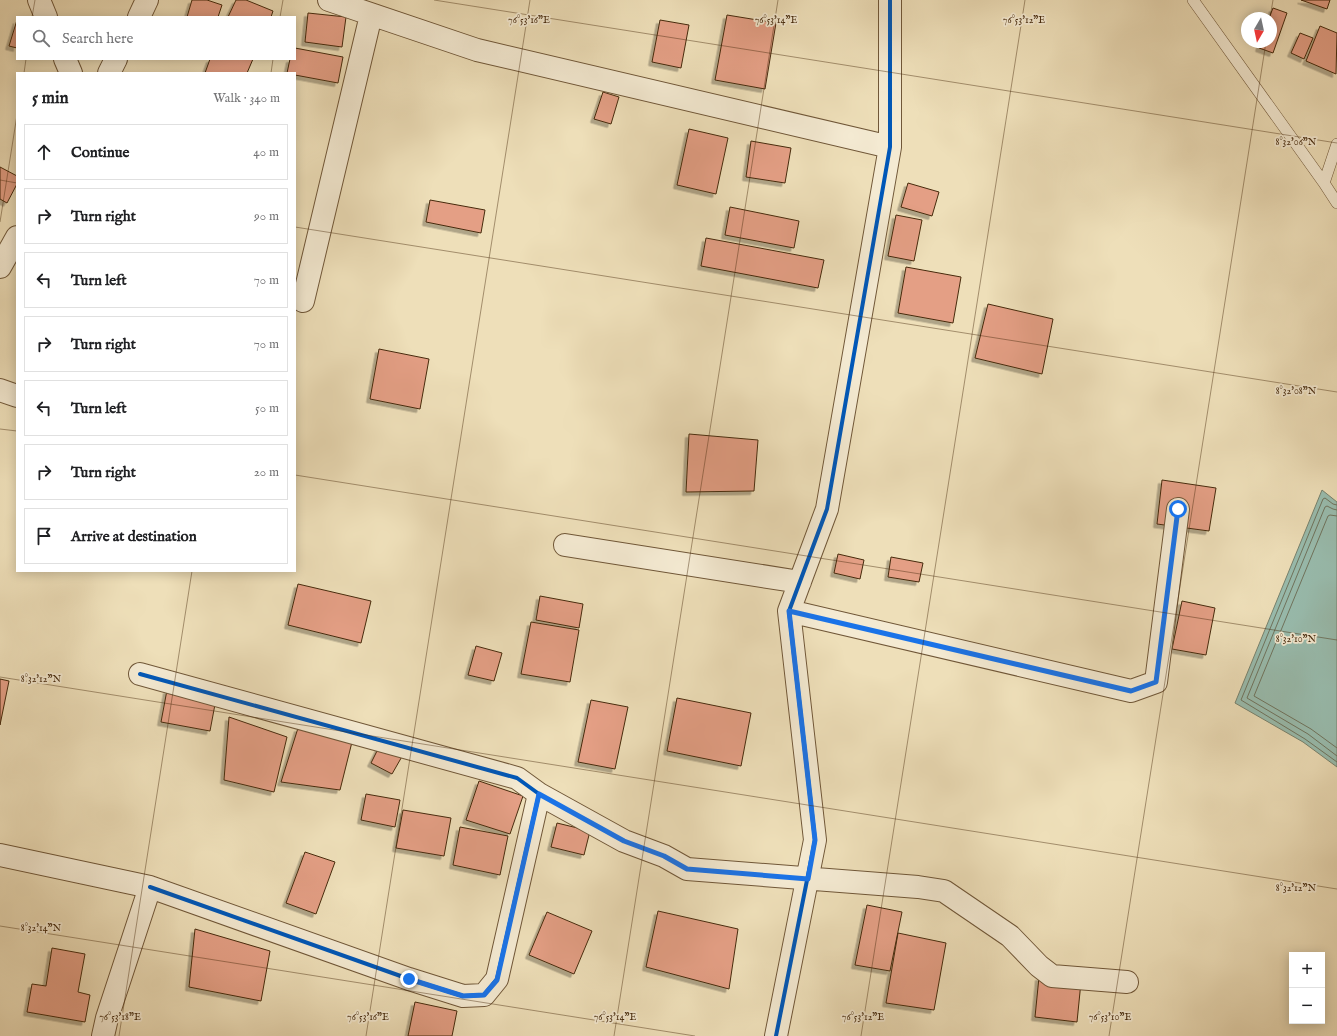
<!DOCTYPE html>
<meta charset="utf-8">
<style>
body{margin:0;font-family:"IM FELL English",serif;background:#f6f6f6;color:#202124}
.controls{position:absolute;right:12px;bottom:12px;display:grid;overflow:hidden;border-radius:0px;box-shadow:0 2px 10px #0003}
.controls button{width:36px;height:36px;display:grid;place-items:center;padding:0;border:0;border-bottom:1px solid #e0e0e0;background:#fff;color:#202124;font:20px sans-serif}
.compass{position:absolute;left:1241px;top:12px;width:36px;height:36px;border-radius:50%;background:#fff;box-shadow:0 2px 10px #0003;rotate:189deg}
.stop{position:absolute;width:12px;height:12px;margin:-9px;border:3px solid #1a73e8;border-radius:50%;background:#fff}
.stop.end{background:#1a73e8;border-color:#fff;box-shadow:0 1px 4px #0008}
.list{margin:0;padding:0;list-style:none}
h2{display:flex;justify-content:space-between;align-items:center;height:52px;margin:0;padding:0 16px;font-size:17px}
h2 small{font-size:13px;font-weight:400;color:#757577}
.list li{display:grid;grid-template-columns:26px 1fr auto;gap:12px;align-items:center;box-sizing:border-box;height:56px;margin:0 8px 8px;padding:0 8px;border:1px solid #e0e0e0;border-radius:0px}
.list b{display:block;font-size:15px;white-space:nowrap}
.list em{font-size:13px;font-style:normal;color:#757577}
.icon{flex:none;width:22px;height:22px;fill:none;stroke:currentColor;stroke-width:2;stroke-linecap:round;stroke-linejoin:round}
.map{position:relative;flex:none;width:1337px;height:1036px;overflow:hidden}
.search{position:absolute;background:#fff;box-shadow:0 2px 10px #0003;left:16px;top:16px;width:280px;height:44px;display:flex;align-items:center;gap:10px;box-sizing:border-box;padding:0 14px;border-radius:0px;color:#757577;font-size:15px}
.panel{position:absolute;background:#fff;box-shadow:0 2px 10px #0003;left:16px;top:72px;width:280px;height:500px;border-radius:0px}
.map>svg:first-child{display:block}
</style>
<div class="map">
<svg width="1337" height="1036" viewBox="0 0 1337 1036">
<defs>
<filter id="shadow"><feDropShadow dx="-3.5" dy="3.5" stdDeviation="0" flood-color="#0004"/></filter>
</defs>
<rect width="100%" height="100%" fill="#eedfb9"/>
<filter id="stains"><feTurbulence type="fractalNoise" baseFrequency=".005" numOctaves="4"/><feColorMatrix values="0 0 0 0 .2 0 0 0 0 .09 0 0 0 0 .02 0 0 0 .5 -.17"/></filter>
<radialGradient id="worn" r=".72"><stop offset=".6" stop-color="#630" stop-opacity="0"/><stop offset="1" stop-color="#630" stop-opacity=".3"/></radialGradient>
<path fill="#99bdaf" stroke="#78826e" d="M1322 490 1337 502V767L1303 742 1235 703Z"/>
<g fill="none" stroke-linecap="round" stroke-linejoin="round">
<path stroke="#70745e" stroke-width="1" d="M1337 505 1333 504 1325 498 1323 499 1241 700 1305 739 1337 762
M1337 510 1333 509 1327 506 1325 507 1247 698 1308 734 1337 756
M1337 516 1330 515 1328 516 1254 696 1311 729 1337 748"/>
</g>
<path fill="#e49f85" stroke="#462a0d" filter="url(#shadow)" d="M192 0H207L222 5 218 17H187Z
M236 0H246L273 11 271 17H228Z
M1301 0H1330L1327 9Z
M1273 8 1287 13 1273 53 1259 48 1261 42H1271V18H1269Z
M308 13 346 17 342 47 305 42Z
M727 15 776 23 765 89 715 80Z
M17 20V48L9 46Z
M660 20 689 25 681 68 652 62Z
M1320 26 1337 33 1336 74 1306 61Z
M1300 33 1313 38 1304 59 1291 53Z
M295 48 343 57 338 83 295 75V73H287L290 59H295Z
M210 59H253L247 73H205Z
M603 92 619 97 611 124 594 119Z
M689 129 728 138 716 194 677 185Z
M751 141 791 148 785 183 746 177Z
M0 167 17 176V184L7 203 0 199Z
M908 183 939 192 932 216 901 207Z
M430 200 485 210 481 233 426 222Z
M730 207 799 221 794 248 725 235Z
M896 215 922 220 914 261 888 256Z
M706 238 824 260 818 288 701 266Z
M906 267 961 277 953 323 898 313Z
M988 304 1053 319 1042 374 975 358Z
M379 349 429 359 420 409 370 399Z
M689 434 758 440 754 491 686 492Z
M1162 480 1216 488 1209 531 1157 524Z
M838 554 864 560 860 579 834 573Z
M891 557 923 563 919 582 888 577Z
M298 584 371 601 361 643 288 625Z
M540 596 583 604 579 628 536 620Z
M1182 601 1215 608 1206 655 1172 649Z
M531 622 579 630 570 682 521 674Z
M476 646 502 653 494 681 468 675Z
M0 679 9 681 0 725Z
M167 690 216 699 210 731 161 722Z
M677 698 751 713 741 766 667 751Z
M591 700 628 707 615 769 578 762Z
M229 717 287 737 274 792 224 780Z
M298 728 352 742 340 790 281 782Z
M382 741 404 753 392 774 371 763Z
M479 781 523 796 510 834 466 820Z
M366 794 400 800 395 827 361 820Z
M403 810 451 818 444 856 396 848Z
M557 823 590 831 584 855 551 847Z
M460 827 508 836 500 875 453 865Z
M305 852 335 862 316 914 286 903Z
M867 905 902 912 890 971 855 965Z
M658 911 738 929 729 989 646 967Z
M547 912 592 931 574 974 529 955Z
M195 929 270 951 261 1001 189 987Z
M898 933 946 943 934 1010 886 1003Z
M52 948 85 954 78 992 90 995 85 1022 27 1012 32 984 46 986Z
M1039 977 1081 982 1077 1022 1035 1017Z
M415 1002 457 1011 452 1036H408Z"/>
<g fill="none" stroke-linecap="round" stroke-linejoin="round">
<g stroke="#705738" stroke-width="12">
<path id="service" d="M1193 0 1324 183 1337 203
M1324 183 1337 144"/>
</g>
<g stroke="#705738" stroke-width="24">
<path id="minor" d="M39 0 46 17
M329 0 477 50 890 147
M139 17 147 0
M65 59 71 73
M109 73 116 59
M0 267 17 237
M303 301 371 15
M0 390 17 396
M565 545 800 582
M789 611 1131 691 1156 682 1178 509
M140 674 517 778 539 794 497 979 484 995 463 996 409 979 150 887
M539 794 624 841 664 856 687 869 918 887 944 891 1010 936 1039 966 1052 976 1127 982
M0 855 150 887 107 1018 103 1036
M776 1036 815 840 789 611 827 509 890 147V0"/>
</g>
<use href="#service" stroke="#f4ead2" stroke-width="11"/>
<use href="#minor" stroke="#f4ead2" stroke-width="22"/>
<g stroke="#f4ead2" stroke-width="6">
<path id="cycleway" d="M140 674 517 778 539 794 497 979 484 995 463 996 409 979 150 887
M776 1036 815 840 789 611 827 509 890 147V0"/>
</g>
<use href="#cycleway" stroke="#0057b8" stroke-width="4"/>
</g>
<g fill="none" stroke-linecap="round" stroke-linejoin="round">
<path stroke="#1a73e8" stroke-width="5" d="M409 979 463 996 484 995 497 980 539 794 624 841 664 856 687 869 808 879 815 840 789 611 1131 691 1156 682 1178 509"/>
</g>
<path fill="none" stroke="#462a0d" stroke-width="1" stroke-opacity="0.45" d="M434 0 1337 143M32 17 35 0M280 17 283 0M1270 18 1273 0M24 73 26 59M271 73 273 59M0 180 17 183M0 222 17 115M295 227 1337 392M0 429 17 431M295 475 1337 640M0 677 1337 889M0 926 695 1036M119 1036 192 571M366 1036 530 0M614 1036 778 0M861 1036 1025 0M1109 1036 1266 42"/>
<g font-size="10" text-anchor="middle" fill="#462a0d" stroke="#f4ead2" stroke-width="3.5" stroke-linejoin="round" paint-order="stroke">
<text x="529" y="23">76°53'16"E</text>
<text x="776" y="23">76°53'14"E</text>
<text x="1024" y="23">76°53'12"E</text>
<text x="1296" y="145">8°32'06"N</text>
<text x="1296" y="394">8°32'08"N</text>
<text x="1296" y="642">8°32'10"N</text>
<text x="41" y="682">8°32'12"N</text>
<text x="1296" y="891">8°32'12"N</text>
<text x="41" y="931">8°32'14"N</text>
<text x="120" y="1020">76°53'18"E</text>
<text x="368" y="1020">76°53'16"E</text>
<text x="615" y="1020">76°53'14"E</text>
<text x="863" y="1020">76°53'12"E</text>
<text x="1110" y="1020">76°53'10"E</text>
</g>
<rect width="100%" height="100%" filter="url(#stains)"/>
<rect width="100%" height="100%" fill="url(#worn)"/>
</svg>
<div class="controls">
<button>+</button>
<button>−</button>
</div>
<svg class="compass" viewBox="-18 -18 36 36"><path d="M0-13l5 13h-10z" fill="#e53935"/><path d="M0 13l5-13h-10z" fill="#757577"/></svg>
<div class="stop" style="left:1178px;top:509px"></div>
<div class="stop end" style="left:409px;top:979px"></div>
<div class="search"><svg class="icon" aria-label="search" viewBox="0 0 24 24"><circle cx="10" cy="10" r="6"/><path d="M15 15l6 6"/></svg>Search here</div>
<section class="panel">
<h2>5 min<small>Walk · 340 m</small></h2>
<ul class="list">
<li><svg class="icon" aria-label="ahead" viewBox="0 0 24 24"><path d="M12 20V5M6 11l6-6 6 6"/></svg><div><b>Continue</b></div><em>40 m</em></li>
<li><svg class="icon" aria-label="right" viewBox="0 0 24 24"><path d="M7 20v-9h11M14 6l5 5-5 5"/></svg><div><b>Turn right</b></div><em>90 m</em></li>
<li><svg class="icon" aria-label="left" viewBox="0 0 24 24"><path d="M17 20v-9H6M10 6l-5 5 5 5"/></svg><div><b>Turn left</b></div><em>70 m</em></li>
<li><svg class="icon" aria-label="right" viewBox="0 0 24 24"><path d="M7 20v-9h11M14 6l5 5-5 5"/></svg><div><b>Turn right</b></div><em>70 m</em></li>
<li><svg class="icon" aria-label="left" viewBox="0 0 24 24"><path d="M17 20v-9H6M10 6l-5 5 5 5"/></svg><div><b>Turn left</b></div><em>50 m</em></li>
<li><svg class="icon" aria-label="right" viewBox="0 0 24 24"><path d="M7 20v-9h11M14 6l5 5-5 5"/></svg><div><b>Turn right</b></div><em>20 m</em></li>
<li><svg class="icon" aria-label="arrive" viewBox="0 0 24 24"><path d="M6 21V4h12l-3 4 3 4H6"/></svg><div><b>Arrive at destination</b></div></li>
</ul>
</section>
</div>
